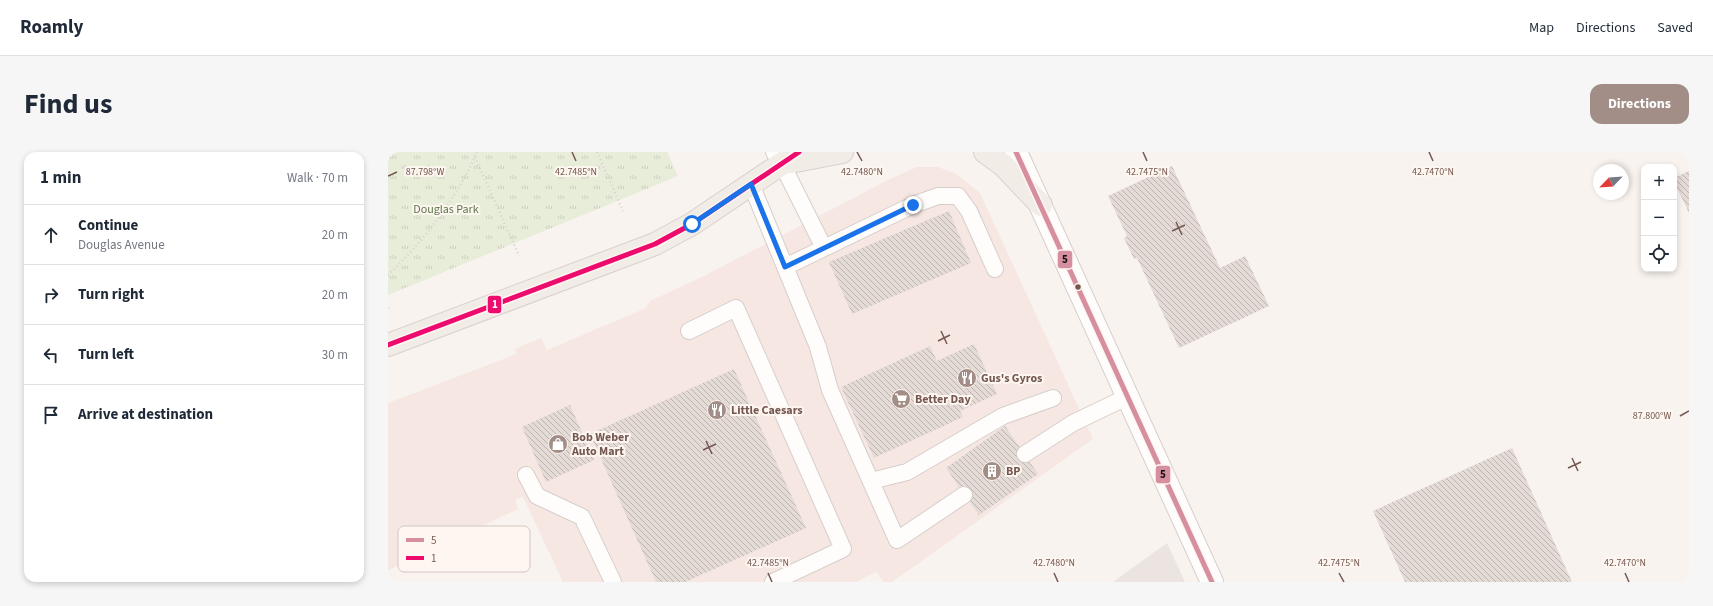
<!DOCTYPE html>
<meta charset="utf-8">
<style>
body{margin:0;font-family:"Source Sans 3",sans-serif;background:#f6f6f7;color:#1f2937}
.controls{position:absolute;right:12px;top:12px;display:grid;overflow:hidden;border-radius:8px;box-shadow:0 2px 6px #0003}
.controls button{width:36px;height:36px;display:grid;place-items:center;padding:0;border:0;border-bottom:1px solid #e0e1e3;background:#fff;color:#1f2937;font:20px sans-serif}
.compass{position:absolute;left:1205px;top:12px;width:36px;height:36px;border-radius:50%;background:#fff;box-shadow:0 2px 6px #0003;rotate:245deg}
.stop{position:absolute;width:12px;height:12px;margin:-9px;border:3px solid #1a73e8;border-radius:50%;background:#fff}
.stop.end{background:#1a73e8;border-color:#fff;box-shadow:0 1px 4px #0008}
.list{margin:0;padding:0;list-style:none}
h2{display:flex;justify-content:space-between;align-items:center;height:52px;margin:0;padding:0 16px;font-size:17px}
h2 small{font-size:13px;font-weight:400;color:#747a83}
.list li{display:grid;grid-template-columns:26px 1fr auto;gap:12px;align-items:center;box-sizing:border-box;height:60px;padding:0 16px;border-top:1px solid #e0e1e3}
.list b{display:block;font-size:15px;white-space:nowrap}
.list p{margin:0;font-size:13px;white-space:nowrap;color:#747a83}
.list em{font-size:13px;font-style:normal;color:#747a83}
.icon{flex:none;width:22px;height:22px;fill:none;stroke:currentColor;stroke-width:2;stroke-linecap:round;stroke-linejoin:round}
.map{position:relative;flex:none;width:1301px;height:430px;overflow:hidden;border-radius:12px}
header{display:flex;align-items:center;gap:24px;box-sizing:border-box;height:56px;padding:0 20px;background:#fff;border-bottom:1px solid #e0e1e3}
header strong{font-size:19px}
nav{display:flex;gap:22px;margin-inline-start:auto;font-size:14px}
.intro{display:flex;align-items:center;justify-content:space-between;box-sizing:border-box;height:96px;padding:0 24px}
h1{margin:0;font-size:28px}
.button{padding:10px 18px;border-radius:12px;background:#a28e87;color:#fff;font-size:14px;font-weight:700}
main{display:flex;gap:24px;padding:0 24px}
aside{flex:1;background:#fff;border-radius:12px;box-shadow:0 2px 6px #0003}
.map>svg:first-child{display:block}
</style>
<header>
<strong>Roamly</strong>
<nav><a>Map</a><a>Directions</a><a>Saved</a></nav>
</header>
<div class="intro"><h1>Find us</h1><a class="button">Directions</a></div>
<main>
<aside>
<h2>1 min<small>Walk · 70 m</small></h2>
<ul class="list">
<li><svg class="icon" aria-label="ahead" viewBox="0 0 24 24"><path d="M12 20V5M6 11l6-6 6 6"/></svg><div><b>Continue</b><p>Douglas Avenue</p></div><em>20 m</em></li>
<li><svg class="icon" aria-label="right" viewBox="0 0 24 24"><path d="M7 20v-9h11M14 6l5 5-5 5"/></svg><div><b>Turn right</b></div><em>20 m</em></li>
<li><svg class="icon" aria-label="left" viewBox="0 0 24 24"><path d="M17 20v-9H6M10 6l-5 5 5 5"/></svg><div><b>Turn left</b></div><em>30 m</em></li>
<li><svg class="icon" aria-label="arrive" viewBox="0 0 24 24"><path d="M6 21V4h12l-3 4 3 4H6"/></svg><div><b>Arrive at destination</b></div></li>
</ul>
</aside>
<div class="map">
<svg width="1301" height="430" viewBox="0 0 1301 430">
<defs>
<pattern id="grass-tufts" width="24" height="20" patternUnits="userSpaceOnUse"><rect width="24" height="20" fill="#e8edda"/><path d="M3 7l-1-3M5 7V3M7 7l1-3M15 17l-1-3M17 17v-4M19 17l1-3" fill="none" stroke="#cacdbd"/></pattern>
<pattern id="building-back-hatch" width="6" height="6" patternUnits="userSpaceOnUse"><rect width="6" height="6" fill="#e4dad6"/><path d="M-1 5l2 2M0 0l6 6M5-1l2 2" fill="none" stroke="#bdb4b0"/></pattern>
</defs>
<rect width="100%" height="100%" fill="#f8f3ee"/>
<path fill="#f6e7e3" d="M529 15H550L568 22 592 41 705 287 504 430H496L488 420 468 430H175L135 345 127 348 130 357 0 418V251L121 205 129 201 127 197 153 186 159 198 258 156 262 149 314 125 502 27Z"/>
<path fill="#ece4e0" d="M779 391 797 430H725Z"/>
<path fill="url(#grass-tufts)" d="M0 0H279L290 24 0 143Z"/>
<path fill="url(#building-back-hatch)" d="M784 14 832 116 857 104 881 154 791 196 749 106 746 107 736 86 739 84 720 44Z
M1301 19V61L1286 30V26Z
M561 59 583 111 464 162 441 110Z
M586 192 609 242 572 259 575 265 486 306 453 235 542 194 549 209Z
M346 217 418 376 297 430H268L202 282Z
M182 253 206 308 158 330 134 275Z
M617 274 650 322 591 363 558 316Z
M1124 296 1184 430H1017L985 359Z"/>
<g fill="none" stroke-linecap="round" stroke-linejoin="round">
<g stroke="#d6ceca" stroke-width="18">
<path id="service" d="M386 0 394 12 436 96
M363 32 430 195 442 238 509 388 576 343
M397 115 525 53 550 44H570L581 59 607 117
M301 179 348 156 455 397 385 430
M637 302 685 271 739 245
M138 323 149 344 194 365 225 430
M483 329 519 320 615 264 665 246"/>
</g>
<g stroke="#d7ceca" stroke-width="24">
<path id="secondary" d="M628 0 824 430"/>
</g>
<g stroke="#d9d0cc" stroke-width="24">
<path id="primary" d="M597 0 615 13 653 53
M397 11 454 0
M0 193 267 92 304 72 411 0"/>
</g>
<path stroke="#dad1d0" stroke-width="2.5" stroke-dasharray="1 3" stroke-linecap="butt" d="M209 0 235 59
M87 5 131 104
M0 123C35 90 70 45 89 0
M0 156 1 158"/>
<use href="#service" stroke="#fefdfc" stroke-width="16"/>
<use href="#secondary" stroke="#fefdfc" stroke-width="22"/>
<use href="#primary" stroke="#f2ece7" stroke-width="22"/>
<g stroke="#fef6f1" stroke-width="8">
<path id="bus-1" d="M628 0 824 430"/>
</g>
<g stroke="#fef6f1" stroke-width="8">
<path id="bus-2" d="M0 193 267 92 304 72 411 0"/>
</g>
<use href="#bus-1" stroke="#d58f9e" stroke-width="5"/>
<use href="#bus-2" stroke="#ed0b6d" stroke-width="5"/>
</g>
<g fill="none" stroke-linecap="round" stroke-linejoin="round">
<path stroke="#1a73e8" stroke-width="5" d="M304 72 363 32 397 115 525 53"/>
</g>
<path fill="none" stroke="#745750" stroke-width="1.5" d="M184 0 188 9M469 0 474 9M755 0 759 9M1041 0 1045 9M0 24 9 20M788 70 794 83M784 79 797 73M553 179 559 192M550 189 562 183M1292 264 1301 259M318 289 324 302M315 298 328 292M1184 306 1190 319M1180 316 1193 310M380 421 384 430M666 421 670 430M951 421 956 430M1237 421 1241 430"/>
<defs>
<g id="restaurant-disc" transform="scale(1)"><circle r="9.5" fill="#a28e87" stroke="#fef6f1"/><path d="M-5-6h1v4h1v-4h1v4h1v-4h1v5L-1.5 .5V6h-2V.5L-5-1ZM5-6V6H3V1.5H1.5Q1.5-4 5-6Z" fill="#fff"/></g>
<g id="supermarket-disc" transform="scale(1)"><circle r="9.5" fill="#a28e87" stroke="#fef6f1"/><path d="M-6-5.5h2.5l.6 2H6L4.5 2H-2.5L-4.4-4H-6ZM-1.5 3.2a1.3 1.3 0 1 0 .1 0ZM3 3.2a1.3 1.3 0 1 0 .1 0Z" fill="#fff"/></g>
<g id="shop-disc" transform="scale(1)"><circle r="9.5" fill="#a28e87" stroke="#fef6f1"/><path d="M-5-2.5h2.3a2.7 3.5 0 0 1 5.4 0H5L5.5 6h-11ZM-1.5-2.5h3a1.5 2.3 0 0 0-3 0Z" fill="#fff"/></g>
<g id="building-disc" transform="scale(1)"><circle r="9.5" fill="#a28e87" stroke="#fef6f1"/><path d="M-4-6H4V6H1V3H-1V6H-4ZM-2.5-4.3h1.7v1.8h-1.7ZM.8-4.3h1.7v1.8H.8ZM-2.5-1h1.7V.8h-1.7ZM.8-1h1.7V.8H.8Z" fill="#fff"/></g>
</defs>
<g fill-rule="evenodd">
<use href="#restaurant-disc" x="579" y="226"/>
<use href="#supermarket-disc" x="513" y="247"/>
<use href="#restaurant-disc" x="329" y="258"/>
<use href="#shop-disc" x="170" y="292"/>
<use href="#building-disc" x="604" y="319"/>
</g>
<circle fill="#745750" stroke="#fef6f1" stroke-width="1.5" cx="690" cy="135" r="3.5"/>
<g text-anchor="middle" stroke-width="4" stroke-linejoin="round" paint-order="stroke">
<g font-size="12" fill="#5e7849" stroke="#fef6f1">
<text x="58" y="61">Douglas Park</text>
</g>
<g font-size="12" font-weight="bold" fill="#745750" stroke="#fef6f1" text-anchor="start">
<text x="593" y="230">Gus's Gyros</text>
<text x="527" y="251">Better Day</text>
<text x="343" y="262">Little Caesars</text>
<text x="184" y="289">Bob Weber<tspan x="184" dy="14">Auto Mart</tspan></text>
<text x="618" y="323">BP</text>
</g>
</g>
<rect x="10" y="374" width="132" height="46" rx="6" fill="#fef6f1" stroke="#d5c6c1" stroke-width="1"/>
<rect x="18" y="386" width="18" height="4" fill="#d58f9e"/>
<rect x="18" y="404" width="18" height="4" fill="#ed0b6d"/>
<g font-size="11" fill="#745750">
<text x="43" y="392">5</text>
<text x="43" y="410">1</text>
</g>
<g font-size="10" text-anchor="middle" fill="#745750" stroke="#fef6f1" stroke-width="4" stroke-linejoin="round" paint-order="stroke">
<text x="474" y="23">42.7480°N</text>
<text x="1045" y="23">42.7470°N</text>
<text x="188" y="23">42.7485°N</text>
<text x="759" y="23">42.7475°N</text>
<text x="37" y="23">87.798°W</text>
<text x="1264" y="267">87.800°W</text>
<text x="380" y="414">42.7485°N</text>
<text x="666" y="414">42.7480°N</text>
<text x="951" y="414">42.7475°N</text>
<text x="1237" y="414">42.7470°N</text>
</g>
<g stroke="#fef6f1" stroke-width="1.5">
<rect x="669" y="98" width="16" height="19" rx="4" fill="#d58f9e"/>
<rect x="99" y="143" width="15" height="19" rx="4" fill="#ed0b6d"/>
<rect x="767" y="313" width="16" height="19" rx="4" fill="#d58f9e"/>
</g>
<g font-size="11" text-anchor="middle" font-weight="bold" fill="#fff">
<text x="107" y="156">1</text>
</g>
<g font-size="11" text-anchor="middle" font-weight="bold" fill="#111">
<text x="677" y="111">5</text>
<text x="775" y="326">5</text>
</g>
</svg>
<div class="controls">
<button>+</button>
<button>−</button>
<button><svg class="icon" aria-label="locate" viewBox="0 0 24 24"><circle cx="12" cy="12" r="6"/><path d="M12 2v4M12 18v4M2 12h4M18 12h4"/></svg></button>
</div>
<svg class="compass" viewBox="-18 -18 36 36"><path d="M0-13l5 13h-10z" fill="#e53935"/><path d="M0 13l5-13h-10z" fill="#747a83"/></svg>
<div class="stop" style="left:304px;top:72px"></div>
<div class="stop end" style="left:525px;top:53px"></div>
</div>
</main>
